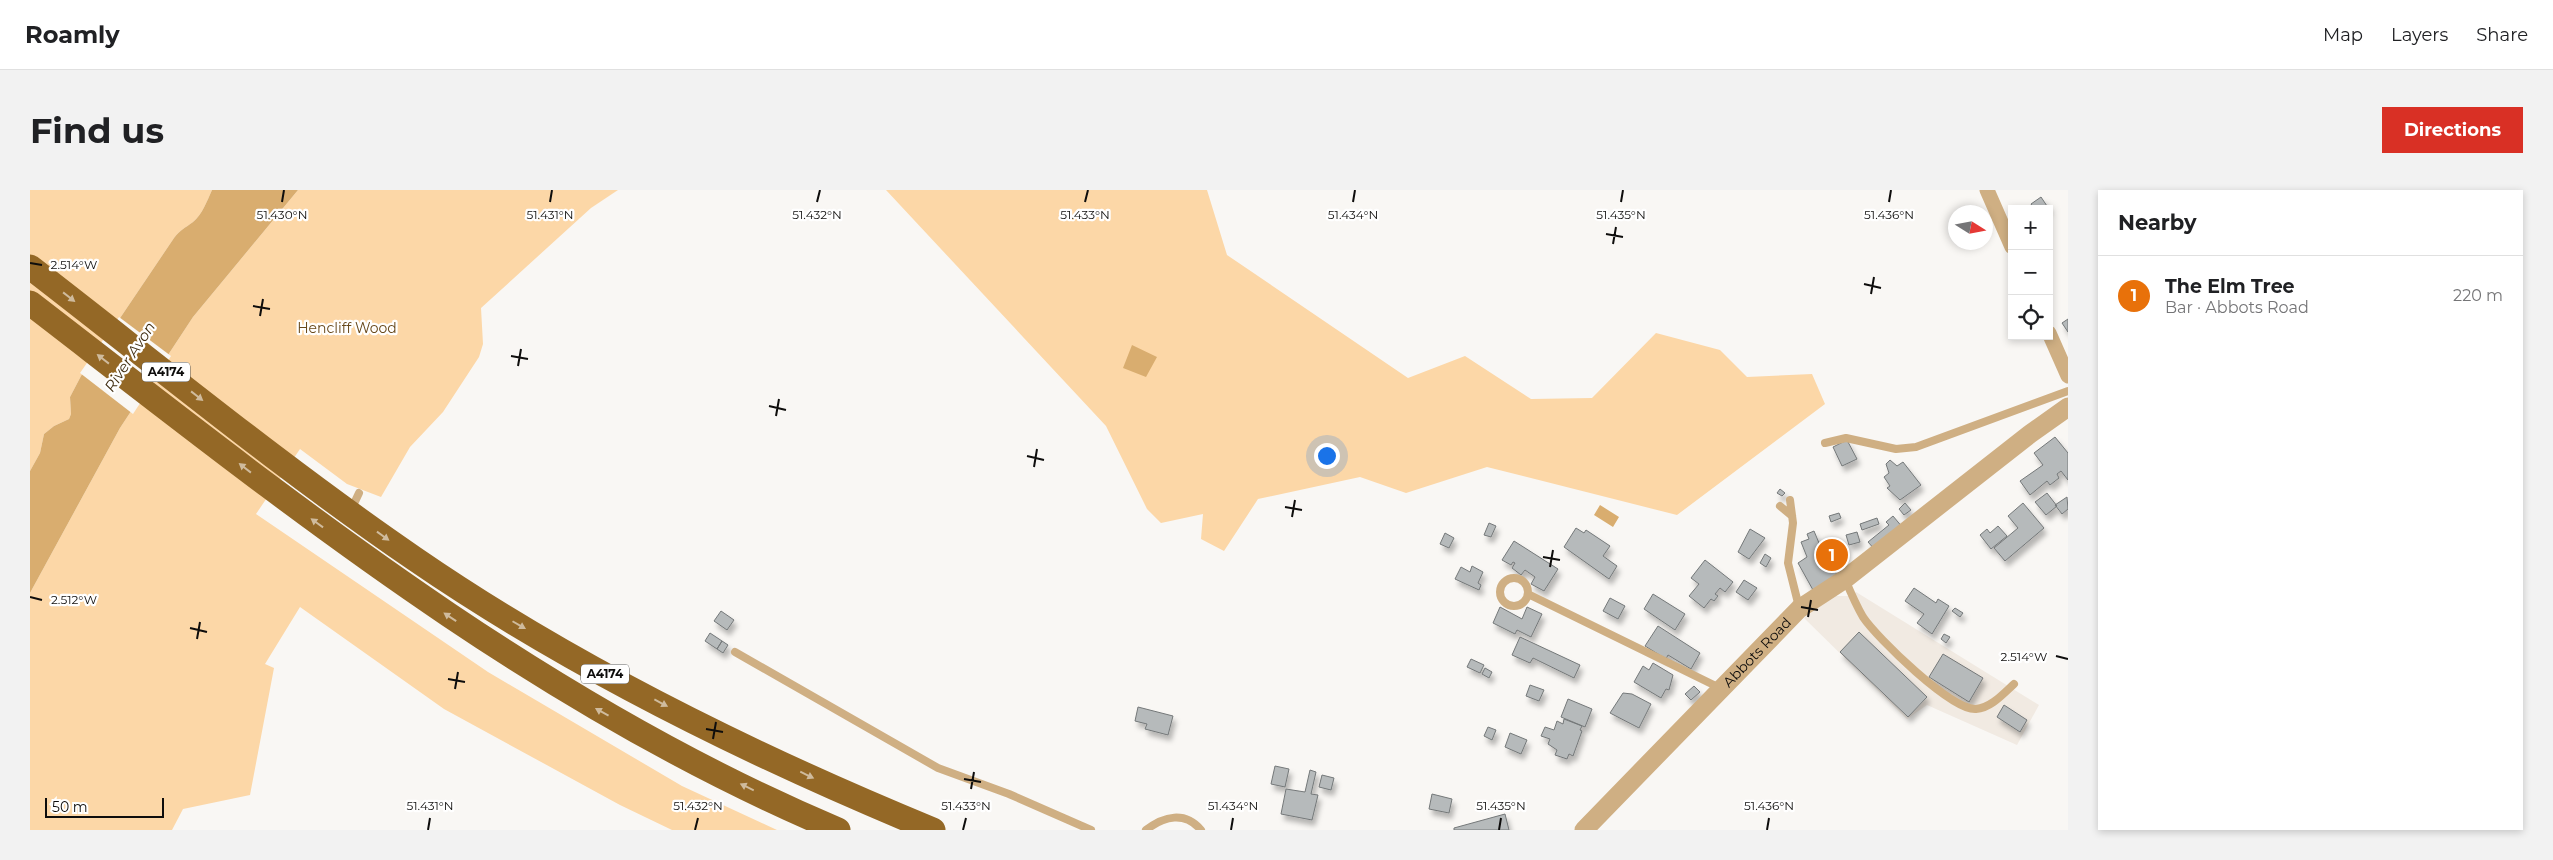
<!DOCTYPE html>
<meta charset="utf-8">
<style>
body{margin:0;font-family:Montserrat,sans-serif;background:#f2f2f2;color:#202124}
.controls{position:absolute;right:15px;top:15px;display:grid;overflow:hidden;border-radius:0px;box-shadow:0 2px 8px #0003}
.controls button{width:45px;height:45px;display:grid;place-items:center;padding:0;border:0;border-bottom:1px solid #e0e0e0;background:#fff;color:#202124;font:25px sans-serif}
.compass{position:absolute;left:1918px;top:15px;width:45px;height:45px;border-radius:50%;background:#fff;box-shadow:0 2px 8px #0003;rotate:101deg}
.scale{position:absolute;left:15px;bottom:12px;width:119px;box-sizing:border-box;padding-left:5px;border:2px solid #0e0d0c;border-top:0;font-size:14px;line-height:18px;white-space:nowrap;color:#0e0d0c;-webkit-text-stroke:4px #fff;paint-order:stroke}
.you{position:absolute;left:1296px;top:265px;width:18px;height:18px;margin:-12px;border:4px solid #fff;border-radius:50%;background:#1a73e8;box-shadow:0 0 0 8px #1a73e833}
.badge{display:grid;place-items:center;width:32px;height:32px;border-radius:50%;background:#d93025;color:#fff;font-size:16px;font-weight:700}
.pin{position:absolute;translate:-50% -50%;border:2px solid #fff;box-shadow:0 1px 5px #0006}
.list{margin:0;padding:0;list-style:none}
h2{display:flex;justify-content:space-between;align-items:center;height:65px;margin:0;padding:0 20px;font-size:21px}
h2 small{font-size:16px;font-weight:400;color:#757577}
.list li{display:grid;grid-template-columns:32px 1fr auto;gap:15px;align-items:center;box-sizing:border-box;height:80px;padding:0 20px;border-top:1px solid #e0e0e0}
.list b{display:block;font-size:19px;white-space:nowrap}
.list p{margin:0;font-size:16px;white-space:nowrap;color:#757577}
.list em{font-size:16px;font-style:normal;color:#757577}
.icon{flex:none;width:28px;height:28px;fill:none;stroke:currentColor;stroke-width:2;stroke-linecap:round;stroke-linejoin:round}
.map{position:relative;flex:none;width:2038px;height:640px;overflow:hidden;border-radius:0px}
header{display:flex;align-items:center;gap:30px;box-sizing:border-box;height:70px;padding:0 25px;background:#fff;border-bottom:1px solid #e0e0e0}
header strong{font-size:24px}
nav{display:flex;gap:28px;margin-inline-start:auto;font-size:18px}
.intro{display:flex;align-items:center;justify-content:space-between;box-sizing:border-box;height:120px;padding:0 30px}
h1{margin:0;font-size:35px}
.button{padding:12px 22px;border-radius:0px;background:#d93025;color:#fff;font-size:18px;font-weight:700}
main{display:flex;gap:30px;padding:0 30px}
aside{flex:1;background:#fff;border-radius:0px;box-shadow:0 2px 8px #0003}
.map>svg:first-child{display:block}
</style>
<header>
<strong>Roamly</strong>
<nav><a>Map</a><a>Layers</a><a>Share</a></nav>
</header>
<div class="intro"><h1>Find us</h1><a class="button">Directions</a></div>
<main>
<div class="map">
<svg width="2038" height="640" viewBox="0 0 2038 640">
<defs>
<filter id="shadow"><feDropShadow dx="3" dy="5.5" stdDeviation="2.5" flood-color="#0004"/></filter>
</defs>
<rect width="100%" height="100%" fill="#f9f7f4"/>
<path fill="#f1eae2" d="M1826 402 2009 515 1987 555 1897 515 1877 529 1774 428 1804 406H1820Z"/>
<path fill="#fcd7a7" d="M0 0H182C177 11 172 25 163 32 155 38 150 40 144 48L51 186 40 207 41 224 39 229 24 236 14 244 10 263 0 281Z
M268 0H588L561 18 451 118 453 154 449 167 413 222 380 257 351 307 317 294 270 259 226 324 458 482 652 596 747 640H642L590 615 414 519 270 417 235 474 244 478 220 605 153 619 142 640H0V403L90 238 163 127Z
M856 0H1177L1197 65 1378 188 1435 166 1501 209 1562 208 1626 143 1690 160 1717 187 1782 184 1795 214 1647 325 1457 277 1376 303 1330 287 1228 309 1194 361 1171 349 1173 324 1131 333 1117 319 1076 236Z"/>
<path fill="#d9ad6f" d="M182 0H268L163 127 90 238 0 403V281L10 263 14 244 24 236 39 229 41 224 40 207 51 186 144 48C150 40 155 38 163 32 172 25 177 11 182 0Z
M1102 155 1127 167 1116 187 1093 178Z
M1570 315 1589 327 1583 337 1564 325Z"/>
<path fill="#f9f7f4" d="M89 127 141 166 103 224 50 183Z"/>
<path fill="#b6babb" stroke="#747879" filter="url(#shadow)" d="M2011 7 2019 19H2004L2001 14Z
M2038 129V142L2032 133Z
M2025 247 2038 263V290L2031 281 2027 284 2029 288 2020 295 2017 291 2000 305 1990 291 2013 275 2004 263Z
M1817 250 1827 269 1812 276 1803 257Z
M1860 270 1867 276 1873 272 1891 295 1870 310 1857 298 1860 296 1854 287 1859 283 1856 274Z
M1750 299 1755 303 1752 306 1747 303Z
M2017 303 2027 316 2016 325 2005 312Z
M2037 307 2038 319 2032 324 2025 315Z
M1875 313 1881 320 1874 325 1869 319Z
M1993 313 2014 338 1975 371 1964 358 1988 338 1978 326Z
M1809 323 1811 328 1801 332 1799 326Z
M1863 326 1873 338 1846 361 1838 352 1859 335 1856 332Z
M1847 328 1849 334 1832 340 1830 334Z
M1459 333 1466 336 1461 347 1454 345Z
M1968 336 1977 346 1961 359 1950 345 1957 339 1960 343Z
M1546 338 1554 343 1556 340 1580 356 1573 366 1587 376 1579 389 1534 357Z
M1720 339 1735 348 1719 369 1708 362Z
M1784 341 1794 365 1808 386 1783 400 1768 373 1777 367 1771 352 1779 349 1777 344Z
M1827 342 1830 352 1819 355 1816 345Z
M1415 343 1424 348 1419 358 1410 354Z
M1484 351 1528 379 1514 401 1501 394 1505 387 1495 380 1491 385 1482 378 1485 373 1483 372 1481 375 1472 370Z
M1735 364 1741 368 1736 377 1730 373Z
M1675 370 1703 392 1695 402 1690 398 1685 404 1688 406 1684 411 1681 409 1674 418 1659 406 1669 394 1661 388Z
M1442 376 1453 382 1448 393 1451 395 1449 400 1425 389 1431 377 1440 382Z
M1714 390 1727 398 1718 410 1706 402Z
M1884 398 1906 413 1908 409 1919 416 1902 444 1887 433 1894 424 1875 411Z
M1623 404 1655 424 1645 440 1614 419Z
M1580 408 1595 416 1588 429 1573 421Z
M1470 417 1492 429 1497 417 1512 424 1501 447 1487 440 1485 444 1463 433Z
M1925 418 1933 423 1930 427 1922 421Z
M691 421 704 430 697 440 684 431Z
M1628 436 1670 463 1661 479 1638 465 1636 469 1615 456Z
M1829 442 1897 507 1878 527 1810 462Z
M680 443 692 451 687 459 675 451Z
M1914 444 1920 447 1916 453 1911 449Z
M1490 447 1550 475 1544 488 1503 468 1500 473 1482 465Z
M692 451 698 455 693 463 687 459Z
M1913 464 1953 488 1939 512 1899 487Z
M1441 469 1454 475 1450 483 1437 477Z
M1623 473 1643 485 1639 500 1636 499 1631 508 1604 492 1613 476 1619 480Z
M1455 478 1462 482 1459 488 1452 484Z
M1500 495 1514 500 1509 511 1496 506Z
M1664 496 1670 502 1661 510 1655 504Z
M1593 503 1602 504 1621 514 1609 538 1580 523Z
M1538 509 1562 519 1555 537 1531 527Z
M1974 515 1997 530 1990 542 1967 527Z
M1108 517 1143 526 1138 545 1115 539 1117 534 1105 531Z
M1534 529 1552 536 1550 540 1552 541 1543 566 1539 564 1537 569 1525 565 1527 560 1518 554 1520 549 1511 546 1515 537 1524 540 1527 531 1533 534Z
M1458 537 1466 540 1462 550 1454 546Z
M1480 543 1497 550 1491 564 1475 557Z
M1245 576 1259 579 1255 597 1241 594Z
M1280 580 1286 582 1281 604 1288 605 1282 630 1251 624 1256 599 1275 602Z
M1292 585 1304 588 1301 600 1289 597Z
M1402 604 1422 609 1419 623 1399 619Z
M1475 624 1479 640H1424V638Z"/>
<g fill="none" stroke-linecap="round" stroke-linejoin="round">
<path stroke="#cfaf83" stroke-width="8" d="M1795 253 1816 248 1866 259 1886 257 2038 201
M1760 310 1763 333 1758 373 1769 417
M1750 316 1762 326
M321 320 329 303
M1470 402a14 14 0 1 1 28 0a14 14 0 1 1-28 0Z
M1815 389C1820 401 1826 415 1833 427 1847 448 1922 521 1946 519 1961 518 1974 503 1984 494
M1498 404 1692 499
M705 462 908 578 979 604 1061 640
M1116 640C1134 626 1155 621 1171 640"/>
<path stroke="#cfaf83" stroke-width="15" d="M1957 0 1982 57
M2019 143 2038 186"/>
<path stroke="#cfaf83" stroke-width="19" id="s1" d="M1554 640 1769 419 1815 389 2000 244 2038 217"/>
<path stroke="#946826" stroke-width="25" d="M0 77C127 175 252 278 385 369 545 479 723 566 903 640
M0 113C257 311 506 513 808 640"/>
</g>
<defs><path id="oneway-solid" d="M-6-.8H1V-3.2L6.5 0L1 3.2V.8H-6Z" transform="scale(1.25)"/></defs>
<g fill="#cfbb9d">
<use href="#oneway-solid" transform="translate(39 107) rotate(38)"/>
<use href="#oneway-solid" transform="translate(73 169) rotate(-142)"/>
<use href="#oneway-solid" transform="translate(167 206) rotate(38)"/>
<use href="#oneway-solid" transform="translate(215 278) rotate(-142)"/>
<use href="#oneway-solid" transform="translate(287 333) rotate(-144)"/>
<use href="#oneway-solid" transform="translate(353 346) rotate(36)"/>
<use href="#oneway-solid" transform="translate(420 427) rotate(-146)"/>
<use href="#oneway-solid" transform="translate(489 435) rotate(30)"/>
<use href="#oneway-solid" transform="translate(631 513) rotate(28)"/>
<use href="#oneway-solid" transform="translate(572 522) rotate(-151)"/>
<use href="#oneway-solid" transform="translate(777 585) rotate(26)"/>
<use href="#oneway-solid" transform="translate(717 597) rotate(-154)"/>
</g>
<path fill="none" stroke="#0e0d0c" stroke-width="2" d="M252 12 254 0M520 12 522 0M787 12 790 0M1055 12 1058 0M1323 12 1325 0M1591 12 1593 0M1859 12 1861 0M1576 44 1593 47M1583 54 1586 37M0 73 12 75M1834 94 1851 98M1841 104 1844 87M223 116 240 119M230 126 233 109M481 166 498 169M488 176 491 159M739 216 756 220M746 226 749 209M997 266 1014 270M1004 277 1007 259M1255 317 1272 320M1262 327 1265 310M1513 367 1530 370M1520 377 1523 360M0 407 12 410M1771 417 1788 420M1778 427 1781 410M160 438 177 442M167 449 170 432M2026 466 2038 469M418 489 435 492M425 499 428 482M676 539 693 542M683 549 686 532M934 589 951 592M941 599 944 582M398 640 400 628M665 640 668 628M933 640 936 628M1201 640 1203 628M1469 640 1471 628M1737 640 1739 628"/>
<g text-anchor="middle" stroke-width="4.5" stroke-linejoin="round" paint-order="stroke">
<g fill="#fff" stroke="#565655" stroke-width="1">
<rect x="112" y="172.5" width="48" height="19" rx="4"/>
<rect x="551" y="474.5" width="48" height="19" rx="4"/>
</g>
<g font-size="12" font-weight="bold" fill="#0e0d0c">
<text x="136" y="186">A4174</text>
<text x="575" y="488">A4174</text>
</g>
<g font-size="14" fill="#68491b" stroke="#fff">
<text x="317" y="143">Hencliff Wood</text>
</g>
<g font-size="14" fill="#0e0d0c" stroke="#fff">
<text dy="5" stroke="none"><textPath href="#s1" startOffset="248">Abbots Road</textPath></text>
</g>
<g font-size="15" font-style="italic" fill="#412e12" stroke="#fff">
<text transform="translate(100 167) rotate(-57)" y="5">River Avon</text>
</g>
</g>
<g font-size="12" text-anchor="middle" fill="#0e0d0c" stroke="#fff" stroke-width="4.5" stroke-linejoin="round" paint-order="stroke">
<text x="252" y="29">51.430°N</text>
<text x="520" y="29">51.431°N</text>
<text x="787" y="29">51.432°N</text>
<text x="1055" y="29">51.433°N</text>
<text x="1323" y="29">51.434°N</text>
<text x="1591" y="29">51.435°N</text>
<text x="1859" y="29">51.436°N</text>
<text x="44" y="79">2.514°W</text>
<text x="44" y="414">2.512°W</text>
<text x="1994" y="471">2.514°W</text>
<text x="400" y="620">51.431°N</text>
<text x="668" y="620">51.432°N</text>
<text x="936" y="620">51.433°N</text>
<text x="1203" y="620">51.434°N</text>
<text x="1471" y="620">51.435°N</text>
<text x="1739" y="620">51.436°N</text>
</g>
</svg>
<div class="controls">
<button>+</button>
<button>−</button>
<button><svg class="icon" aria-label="locate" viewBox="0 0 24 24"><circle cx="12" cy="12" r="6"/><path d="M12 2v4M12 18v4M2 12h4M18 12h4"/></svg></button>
</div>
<svg class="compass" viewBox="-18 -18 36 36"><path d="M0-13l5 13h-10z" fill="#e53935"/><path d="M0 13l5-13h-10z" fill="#757577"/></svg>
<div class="scale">50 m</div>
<div class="you"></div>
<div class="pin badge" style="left:1802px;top:365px;background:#e8710a">1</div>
</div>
<aside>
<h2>Nearby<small></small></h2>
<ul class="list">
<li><span class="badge" style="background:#e8710a">1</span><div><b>The Elm Tree</b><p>Bar · Abbots Road</p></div><em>220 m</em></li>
</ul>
</aside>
</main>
